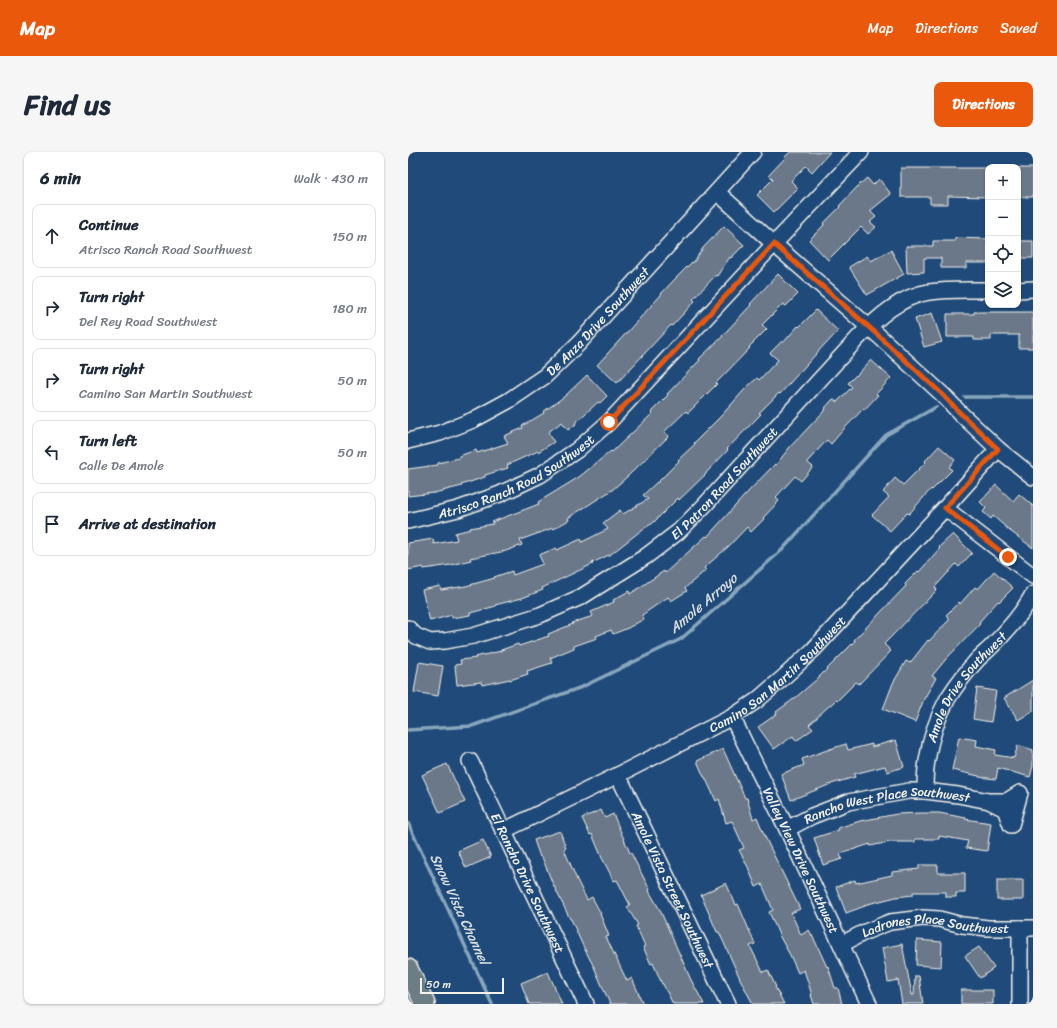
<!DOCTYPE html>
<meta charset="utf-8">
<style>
body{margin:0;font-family:Sriracha,sans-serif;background:#f6f6f7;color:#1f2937}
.controls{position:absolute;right:12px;top:12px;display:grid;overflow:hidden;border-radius:8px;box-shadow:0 1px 3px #0004}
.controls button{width:36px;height:36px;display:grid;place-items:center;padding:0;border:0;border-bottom:1px solid #e0e1e3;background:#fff;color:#1f2937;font:20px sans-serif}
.scale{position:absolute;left:12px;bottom:10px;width:84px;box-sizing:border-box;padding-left:4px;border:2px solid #f4f1e8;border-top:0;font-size:11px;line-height:14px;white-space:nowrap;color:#f4f1e8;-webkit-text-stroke:3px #1f4a7a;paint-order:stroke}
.stop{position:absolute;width:12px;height:12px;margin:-9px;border:3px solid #ea580c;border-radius:50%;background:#fff}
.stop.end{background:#ea580c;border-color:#fff;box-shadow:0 1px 4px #0008}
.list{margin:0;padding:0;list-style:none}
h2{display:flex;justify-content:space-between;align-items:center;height:52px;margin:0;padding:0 16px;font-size:17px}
h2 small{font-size:13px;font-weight:400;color:#747a83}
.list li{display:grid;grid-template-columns:26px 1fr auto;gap:12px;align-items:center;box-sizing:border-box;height:64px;margin:0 8px 8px;padding:0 8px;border:1px solid #e0e1e3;border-radius:8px}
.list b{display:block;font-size:15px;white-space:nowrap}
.list p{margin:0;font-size:13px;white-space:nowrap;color:#747a83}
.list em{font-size:13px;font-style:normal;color:#747a83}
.icon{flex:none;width:22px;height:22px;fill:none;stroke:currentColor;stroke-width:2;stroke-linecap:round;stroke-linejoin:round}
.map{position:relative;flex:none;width:625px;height:852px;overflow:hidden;border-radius:8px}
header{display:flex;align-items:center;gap:24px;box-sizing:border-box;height:56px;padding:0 20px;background:#ea580c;color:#fff}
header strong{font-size:19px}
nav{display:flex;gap:22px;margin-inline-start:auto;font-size:14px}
.intro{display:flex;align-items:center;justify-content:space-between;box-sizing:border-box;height:96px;padding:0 24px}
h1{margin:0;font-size:28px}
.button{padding:10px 18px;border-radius:8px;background:#ea580c;color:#fff;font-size:14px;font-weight:700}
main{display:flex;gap:24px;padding:0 24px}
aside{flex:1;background:#fff;border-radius:8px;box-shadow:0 1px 3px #0004}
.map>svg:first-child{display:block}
</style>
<header>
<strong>Map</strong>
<nav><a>Map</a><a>Directions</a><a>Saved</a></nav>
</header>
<div class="intro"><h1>Find us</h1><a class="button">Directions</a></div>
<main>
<aside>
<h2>6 min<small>Walk · 430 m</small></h2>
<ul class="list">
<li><svg class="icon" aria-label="ahead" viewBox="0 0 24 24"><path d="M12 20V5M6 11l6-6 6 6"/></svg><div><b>Continue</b><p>Atrisco Ranch Road Southwest</p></div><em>150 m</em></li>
<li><svg class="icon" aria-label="right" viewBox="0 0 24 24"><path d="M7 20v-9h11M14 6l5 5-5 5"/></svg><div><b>Turn right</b><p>Del Rey Road Southwest</p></div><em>180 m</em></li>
<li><svg class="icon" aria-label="right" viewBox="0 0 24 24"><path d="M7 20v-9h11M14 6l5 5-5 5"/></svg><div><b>Turn right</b><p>Camino San Martin Southwest</p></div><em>50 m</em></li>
<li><svg class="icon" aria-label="left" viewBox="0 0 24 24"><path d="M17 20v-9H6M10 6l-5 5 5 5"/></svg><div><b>Turn left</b><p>Calle De Amole</p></div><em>50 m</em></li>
<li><svg class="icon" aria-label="arrive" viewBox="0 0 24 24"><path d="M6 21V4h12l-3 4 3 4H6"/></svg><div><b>Arrive at destination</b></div></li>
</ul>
</aside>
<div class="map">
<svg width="625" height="852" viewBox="0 0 625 852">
<rect width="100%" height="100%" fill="#1f4a7a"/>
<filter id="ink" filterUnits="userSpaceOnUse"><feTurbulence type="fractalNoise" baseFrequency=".025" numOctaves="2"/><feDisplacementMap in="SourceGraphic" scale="8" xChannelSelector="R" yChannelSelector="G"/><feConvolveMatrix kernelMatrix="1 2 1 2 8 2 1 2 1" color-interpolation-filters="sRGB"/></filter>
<g filter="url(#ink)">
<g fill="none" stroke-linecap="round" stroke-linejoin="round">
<path stroke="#89a7bc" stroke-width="3.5" d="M557 245H625
M0 578 64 574 174 535 273 487 374 398 478 283 528 255
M0 671 84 852"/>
</g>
<path fill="#6a7889" stroke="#f4f1e8" d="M382 0H422L404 20 398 14 383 29 390 36 366 60 349 43 365 27 361 23 377 6H376Z
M493 16H580V45L540 44V52H522V45H493Z
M610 16H625V45H610Z
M459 26 465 33 471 27 483 42 462 59 468 65 462 70 468 75 460 82 453 75 420 108 401 88 416 73 415 72 432 55 431 54 451 33Z
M316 74 336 93 323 106 322 105 309 124 308 123 285 147 287 149 275 162 264 174 263 173 209 231 189 213 253 143V142L265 129 284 110 285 111 295 96Z
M547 86 580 87V111H558V116H533V106H516V120L499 121 498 94H525V89H547Z
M610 89H625V106H610Z
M483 98 496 122 459 143 441 115 459 104 463 109Z
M370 122 390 142 378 154 375 152 354 173 359 177 341 195 342 196 308 231 309 232 280 261 278 259 256 280 261 284 220 324 204 338 160 366 161 368 145 377V376L112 388 114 393 98 399 62 406 63 408 43 413 16 417 15 415 0 418V391L25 387 26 392 49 388 47 381 63 377 62 376 85 372 84 370 131 352 130 350 145 341 171 325 203 299 204 300 245 261 243 260 260 243 259 242 292 208 291 207 315 184H314L343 153 342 152Z
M408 158 430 179 417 193V192L372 242 371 241 351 261 353 262 319 297 320 298 298 321V322L271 348 270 346 245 371 235 377 203 402 184 411 185 412 134 436 135 438 114 446 87 453 88 454 62 461V463L44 466V463L22 469 14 438 32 434 33 438 58 434 87 426 86 425 104 419 105 423 135 412 131 403 148 396 149 398 173 387 174 390 200 377 195 371 212 358 215 362 240 347 235 343 249 330V331L271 309 270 308 287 292 286 291 314 263 338 236 349 226 351 228 370 208 362 201 374 189 375 191 390 174 391 175Z
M566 160H625V196H611V183H583V188H566V185H539V162H566Z
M524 161 534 190 516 195 507 167Z
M463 208 483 226 468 242 470 243 457 257 456 256 435 278 423 292 419 288 399 310 405 315 393 329 387 324 368 345 371 349 355 366 356 367 343 380 339 375 321 394 296 416 298 418 277 436 279 439 263 449 260 445 234 463 236 467 220 476 205 482 203 478 188 484 189 486 166 494V496L142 506 144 511 119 519 120 522 102 528V527L74 533 73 530 49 533 47 513 53 512 52 508 68 506 67 505 93 499V498L110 492 111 494 141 484 140 482 165 472 164 471 185 464 183 460 206 450 205 448 221 439 222 442 256 419 257 421 298 384 299 385 338 342 367 312 368 313 381 296 418 257 417 256 425 247 429 250 444 235 440 231 448 223V224Z
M179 223 199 244 192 251 190 250 167 271 168 272 160 278 154 270 140 280 146 290 130 300V299L99 313 100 316 77 323V325L53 333 54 334 26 341 0 344V317L30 313V311L51 306V304L68 298 69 301 100 291 96 284 115 276 114 274 136 261 135 260 157 244Z
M531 294 547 308 541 315 544 318 524 338 523 337 501 362 499 361 482 379 464 363 481 345 475 340 487 326 495 333 518 310 517 309Z
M588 333 605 349 611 342 625 354V396L602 379 585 364 583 367 575 360 578 356 572 350Z
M545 382 564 401 551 415 548 412 527 435 529 438 476 492 483 499 451 532 448 530 429 549 428 548 412 562V563L401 573 405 577 388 589 385 584 366 597 350 575 369 562 368 560 387 546 408 528 447 489 446 488 498 434 497 432 510 419 511 420 532 396 531 395Z
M586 419 605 436 591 450 590 449 571 470 572 472 538 507 524 524 528 526 516 547 507 570 475 557 485 531 498 509 502 511 520 488 521 489 542 467 538 463 551 450 552 452 567 435 570 437Z
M11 510 35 514 30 544 6 540Z
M625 528V559L610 568 596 546Z
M569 536 588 539 583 570 565 567Z
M551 585 569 588 568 594 588 598 587 603 606 606 610 593 625 598V614L622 625 590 616 588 627 571 625V624L544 618Z
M488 588 496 615 479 620 477 614 446 622 447 625 423 632 383 648 373 622 396 613 394 607 422 597 438 592 440 598 464 592V595Z
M315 597 337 646H339L345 667 349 665 358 687 392 757 383 761 393 783 401 778 407 789 419 815 420 814 427 836H430L434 852H406L403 843H404L396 818 390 821 382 803 372 785 361 760 365 758 354 732 348 735 341 718V717L331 698 336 696 324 669 318 671 311 647 308 649 297 625H296L289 609Z
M39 612 57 650 32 661 14 623Z
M193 658 197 666 205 662 222 701H223L242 738 241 739 252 758 283 828 296 852H265L255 832H254L245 811 243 812 235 795 237 794 228 774 230 773 219 755 222 753 209 728 206 729 194 706 184 682 182 683 174 666Z
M512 661H531L558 666 557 667 583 671 579 699 558 696 560 689 531 684V687H507V690H482L462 694V692L432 702 434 707 415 713 406 686 431 678 430 676 452 669 489 662Z
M152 679 158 696 156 697 169 728 179 748 184 745 193 762H192L201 784 198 785 219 829 224 826 235 852H202L186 815 174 792 163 767H162L144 730 134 705H132L126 688Z
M75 688 83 705 58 716 50 699Z
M511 713H530V721H557V741H548V745H538V740H505V743L488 745 456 753 457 754 438 761 428 735 447 728 448 731 484 723V720L511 717Z
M589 728H615V748H589Z
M318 731 328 753 330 752 347 792 342 794 355 820 360 818 368 835H367L376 852H345L334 831 311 780H309L293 743Z
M509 788 534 790 533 815 508 813Z
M494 792 504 843H506L507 824H511L515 852H494L490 828 480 830 474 796Z
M571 795 586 816 572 826 557 804Z
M140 820 154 852H121L113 831Z
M553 838H585V852H553Z"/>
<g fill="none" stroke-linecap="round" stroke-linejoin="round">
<g stroke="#f4f1e8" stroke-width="18">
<g id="minor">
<path d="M309 40 366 92 471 184 535 243 551 260 590 297 625 325"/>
<path d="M610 138 625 137"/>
<path id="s1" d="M0 289 32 281 65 268 100 249 137 224 171 191 345 0"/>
<path d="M537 356 625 424"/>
<path id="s2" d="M0 369 50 357 92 342 132 323 169 298 201 270 366 92 453 0"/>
<path id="s3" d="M0 476 8 484 22 490 37 489 65 484 132 463 173 445 237 405 270 380 294 356 450 186C469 166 493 144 521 140 541 137 561 138 580 138"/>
<path id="s4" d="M324 565 379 677 461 852"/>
<path id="s5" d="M62 609 178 852"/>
<path id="s6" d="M210 623 320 852"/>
<path id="s7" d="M517 639C517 629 517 619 519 609 522 588 530 564 540 546 549 532 559 519 570 507 574 503 579 499 583 495 598 480 615 461 625 442"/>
<path id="s8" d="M379 677 404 664 440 650 501 639H517L550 643 581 649H599L612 641 603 673 597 657 581 649"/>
<path id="s9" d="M95 679 210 623 324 565 348 549 376 525 405 498 537 356 590 297"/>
<path id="s10" d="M434 792 457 780 482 770 515 766 531 767 554 773 580 776H625"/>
<path d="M612 852V776"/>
</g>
</g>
<g stroke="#f4f1e8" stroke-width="22">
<path id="major" d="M0 817 17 852"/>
</g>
<use href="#minor" stroke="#1f4a7a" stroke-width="15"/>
<use href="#major" stroke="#6c7e84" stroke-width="19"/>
</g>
</g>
<g fill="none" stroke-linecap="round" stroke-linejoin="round" filter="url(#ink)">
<path stroke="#ea580c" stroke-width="5" d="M201 270 366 92 471 184 535 243 551 260 590 297 537 356 600 405"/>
</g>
<g text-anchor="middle" stroke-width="3" stroke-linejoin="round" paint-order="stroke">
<g font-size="13" fill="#f4f1e8" stroke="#1f4a7a">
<text dy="5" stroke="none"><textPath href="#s1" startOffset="229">De Anza Drive Southwest</textPath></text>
<text dy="5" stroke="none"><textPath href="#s2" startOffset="118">Atrisco Ranch Road Southwest</textPath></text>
<text dy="5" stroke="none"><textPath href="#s3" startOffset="369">El Patron Road Southwest</textPath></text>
<text dy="5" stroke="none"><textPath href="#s9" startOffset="318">Camino San Martin Southwest</textPath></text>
<text dy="5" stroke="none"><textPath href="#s7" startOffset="116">Amole Drive Southwest</textPath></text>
<text dy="5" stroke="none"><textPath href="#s8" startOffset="105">Rancho West Place Southwest</textPath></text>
<text dy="5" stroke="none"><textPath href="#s4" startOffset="159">Valley View Drive Southwest</textPath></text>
<text dy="5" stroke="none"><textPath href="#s5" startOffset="135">El Rancho Drive Southwest</textPath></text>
<text dy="5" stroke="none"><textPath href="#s6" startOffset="127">Amole Vista Street Southwest</textPath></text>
<text dy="5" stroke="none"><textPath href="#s10" startOffset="98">Ladrones Place Southwest</textPath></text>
</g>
<g font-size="14" font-style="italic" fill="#d9dedd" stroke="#1f4a7a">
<text transform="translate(295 451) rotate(-40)" y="5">Amole Arroyo</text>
<text transform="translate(52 757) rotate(65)" y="5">Snow Vista Channel</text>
</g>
</g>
</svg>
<div class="controls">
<button>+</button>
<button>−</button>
<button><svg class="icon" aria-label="locate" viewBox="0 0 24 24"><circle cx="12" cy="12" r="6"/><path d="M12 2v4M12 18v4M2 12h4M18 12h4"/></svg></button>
<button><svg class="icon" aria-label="layers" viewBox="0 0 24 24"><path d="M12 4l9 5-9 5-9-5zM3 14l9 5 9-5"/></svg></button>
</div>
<div class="scale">50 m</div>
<div class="stop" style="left:201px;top:270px"></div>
<div class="stop end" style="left:600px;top:405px"></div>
</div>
</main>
